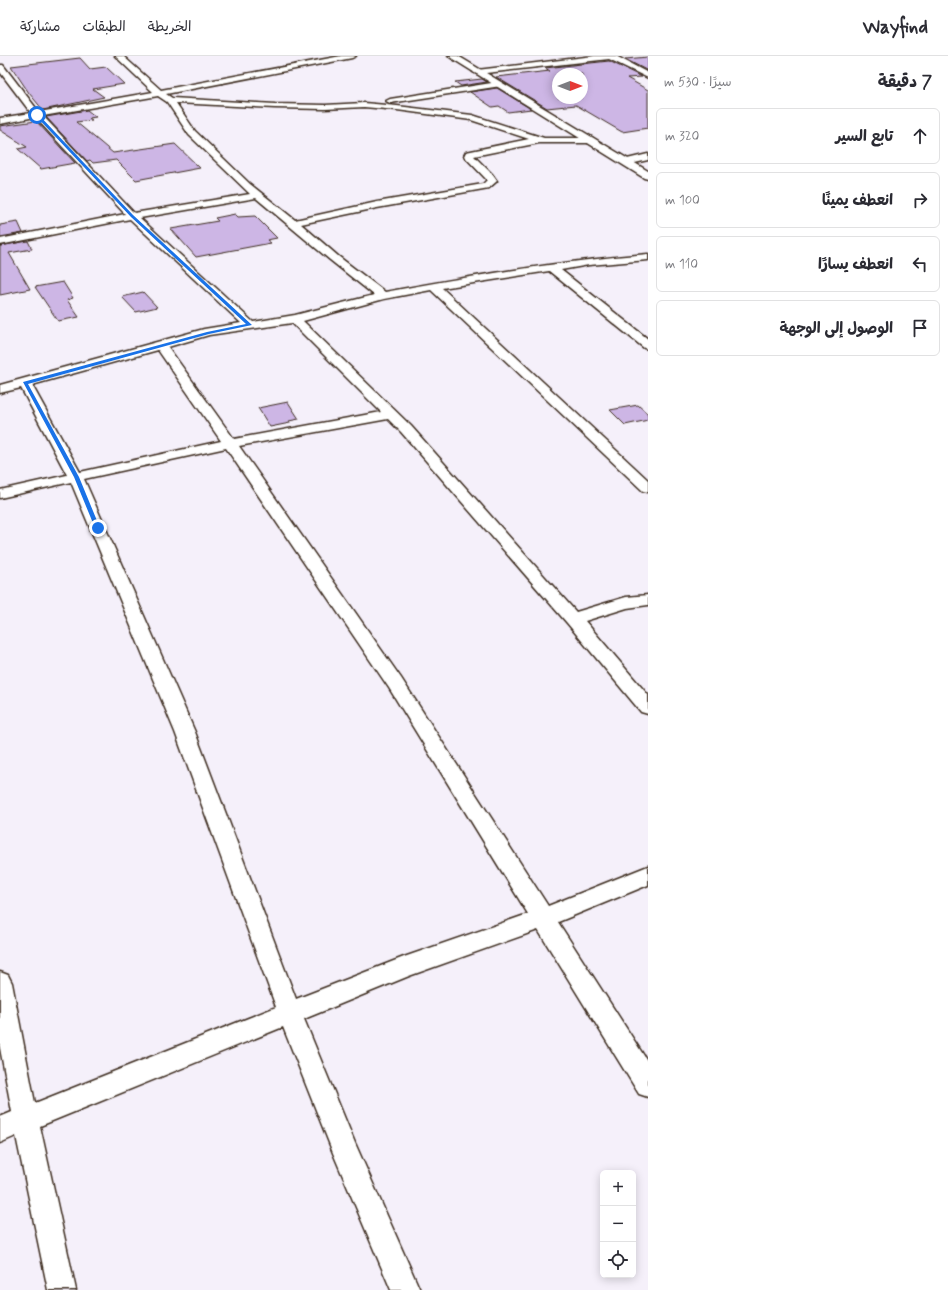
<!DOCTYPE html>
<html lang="ar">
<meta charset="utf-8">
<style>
body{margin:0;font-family:Mynerve,"Playpen Sans Arabic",sans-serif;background:#f2f2f3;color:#2b2b33;direction:rtl}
.controls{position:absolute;right:12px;bottom:12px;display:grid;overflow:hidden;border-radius:6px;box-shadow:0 2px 10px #0003}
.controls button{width:36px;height:36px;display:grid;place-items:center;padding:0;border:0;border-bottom:1px solid #e1e1e2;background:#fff;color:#2b2b33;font:20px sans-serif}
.compass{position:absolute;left:552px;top:12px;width:36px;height:36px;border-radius:50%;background:#fff;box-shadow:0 2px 10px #0003;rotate:90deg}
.stop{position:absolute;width:12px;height:12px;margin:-9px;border:3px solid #1a73e8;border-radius:50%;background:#fff}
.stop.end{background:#1a73e8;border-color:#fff;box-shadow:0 1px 4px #0008}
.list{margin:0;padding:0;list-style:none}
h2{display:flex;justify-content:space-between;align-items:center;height:52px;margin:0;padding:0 16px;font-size:17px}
h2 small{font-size:13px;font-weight:400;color:#7c7c81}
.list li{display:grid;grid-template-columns:26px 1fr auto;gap:12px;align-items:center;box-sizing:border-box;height:56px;margin:0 8px 8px;padding:0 8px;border:1px solid #e1e1e2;border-radius:6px}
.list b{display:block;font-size:15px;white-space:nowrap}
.list em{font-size:13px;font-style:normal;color:#7c7c81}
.icon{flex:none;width:22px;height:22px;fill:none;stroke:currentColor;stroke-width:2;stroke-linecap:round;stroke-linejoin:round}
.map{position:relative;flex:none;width:648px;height:1234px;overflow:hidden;direction:ltr}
header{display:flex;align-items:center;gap:24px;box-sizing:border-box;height:56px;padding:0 20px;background:#fff;border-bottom:1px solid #e1e1e2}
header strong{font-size:19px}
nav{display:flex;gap:22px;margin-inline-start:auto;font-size:14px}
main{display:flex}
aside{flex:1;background:#fff}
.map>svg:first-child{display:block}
</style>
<header>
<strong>Wayfind</strong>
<nav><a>الخريطة</a><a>الطبقات</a><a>مشاركة</a></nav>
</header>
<main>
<aside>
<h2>7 دقيقة<small>سيرًا · 530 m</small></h2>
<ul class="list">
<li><svg class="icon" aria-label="ahead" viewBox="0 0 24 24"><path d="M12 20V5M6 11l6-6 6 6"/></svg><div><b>تابع السير</b></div><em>320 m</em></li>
<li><svg class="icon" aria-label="right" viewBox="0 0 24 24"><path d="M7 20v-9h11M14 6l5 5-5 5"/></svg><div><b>انعطف يمينًا</b></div><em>100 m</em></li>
<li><svg class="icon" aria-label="left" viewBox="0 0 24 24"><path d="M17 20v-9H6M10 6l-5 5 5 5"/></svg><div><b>انعطف يسارًا</b></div><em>110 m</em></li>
<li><svg class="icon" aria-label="arrive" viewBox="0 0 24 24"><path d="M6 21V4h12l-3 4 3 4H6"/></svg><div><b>الوصول إلى الوجهة</b></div></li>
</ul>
</aside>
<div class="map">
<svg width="648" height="1234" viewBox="0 0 648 1234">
<rect width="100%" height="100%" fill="#f5f0fa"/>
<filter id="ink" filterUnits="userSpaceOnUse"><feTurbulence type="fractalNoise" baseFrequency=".025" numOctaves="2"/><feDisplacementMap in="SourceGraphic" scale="8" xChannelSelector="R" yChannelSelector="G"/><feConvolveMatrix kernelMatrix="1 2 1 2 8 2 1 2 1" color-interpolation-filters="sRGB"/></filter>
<g filter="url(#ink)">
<path fill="#cdb6e5" stroke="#3b2a1e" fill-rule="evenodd" d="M648 1V15L625 3Z
M80 2 90 13 106 11 124 28 93 33 104 41 43 54 29 37 11 10Z
M609 5 642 21 627 22 648 34V72L622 76 576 49 547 52 496 21 550 15 545 12ZM558 18H582V42H558Z
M482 23 487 26 461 30 455 26Z
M497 32 531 53 508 56 499 50 492 51 470 36Z
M87 54 96 61 89 62 92 64 76 66 113 97 175 88 200 112 136 124 116 104 93 107 90 104 87 105 46 61Z
M36 65 75 107 41 113 18 93 27 91 0 74V70Z
M235 158 238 161 255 160 277 182 267 184 271 187 196 201 171 173 218 165 215 162Z
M18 166 23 177 0 181V169Z
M28 185 32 193 9 197 30 233 0 239V190Z
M63 226 73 242 67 244 79 261 58 265 35 231Z
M143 236 157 251 136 256 122 241Z
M288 346 299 363 289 365 290 367 270 371 258 352Z
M638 349 648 358V364L625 369 610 354Z"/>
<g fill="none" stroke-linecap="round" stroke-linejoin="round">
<g stroke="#3b2a1e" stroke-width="3">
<path id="minor" d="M115 0H123L161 34 341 0H356L352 2 166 38 172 42 275 48 325 49 364 47 397 50 472 59 544 82H593L594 84 593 86 590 87H539L474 100 492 118 497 125 489 132 377 152 301 168 338 200 385 236C472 220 560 205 648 198V204L589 209 561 214 648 283V293L644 292 549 215 442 232 648 424V436L643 435 431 234 384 243 303 265 411 370 576 556 626 541 648 539V549L627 552 585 565 648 639V658L641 656 567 567 401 376 388 363 239 390 401 622 548 850 648 810V829L558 866 648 1006V1041L639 1038 538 874 409 920 304 963 355 1087 420 1234H391L333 1097 283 971 40 1070 76 1234H48L16 1080 0 1087V1061L12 1056 0 992V916L8 919 12 927 35 1047 276 951 175 676 71 426 0 442V434L67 419 21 332 0 337V329L204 273 241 267 130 163 0 189V183L125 158 35 61 0 68V62L31 57 0 16V9H3L39 56 153 36ZM158 40 167 46 189 79 250 138 134 157 43 60ZM176 47 275 52 325 53 364 51 397 54 471 64 529 83 466 96 464 100 466 102 487 124 483 128 377 146 295 164 250 128 195 75ZM256 142 330 204 374 239 295 259 253 266 140 162ZM292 267 381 356 234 383 168 291 209 279ZM158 294 221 385 80 416 32 329ZM226 392 389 632 528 858 404 901 296 943 195 676 84 423Z
M594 0H616L648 17V22L609 3 477 18 473 16 477 14Z
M498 26H501V30L390 47 386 45 390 43Z
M648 98V104L626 109 621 106 623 104Z"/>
</g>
<g stroke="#3b2a1e" stroke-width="3">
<path id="tertiary" d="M448 0H458L648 115V123L644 122Z"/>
</g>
<use href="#minor" fill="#fff" fill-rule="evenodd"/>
<use href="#tertiary" fill="#fff" fill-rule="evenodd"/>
</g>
</g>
<path fill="#1a73e8" d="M38 58 133 159 252 269 209 278 28 328 79 421 100 472 98 473 95 472 74 421 23 326 207 276 246 268 131 161 35 59Z"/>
</svg>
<div class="controls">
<button>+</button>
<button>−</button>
<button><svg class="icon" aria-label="locate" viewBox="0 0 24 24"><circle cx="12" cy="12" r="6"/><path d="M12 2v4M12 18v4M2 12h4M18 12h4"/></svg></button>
</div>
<svg class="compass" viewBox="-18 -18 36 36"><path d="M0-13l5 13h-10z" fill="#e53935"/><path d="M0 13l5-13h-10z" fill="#7c7c81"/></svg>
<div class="stop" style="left:37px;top:59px"></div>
<div class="stop end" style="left:98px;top:472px"></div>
</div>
</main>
